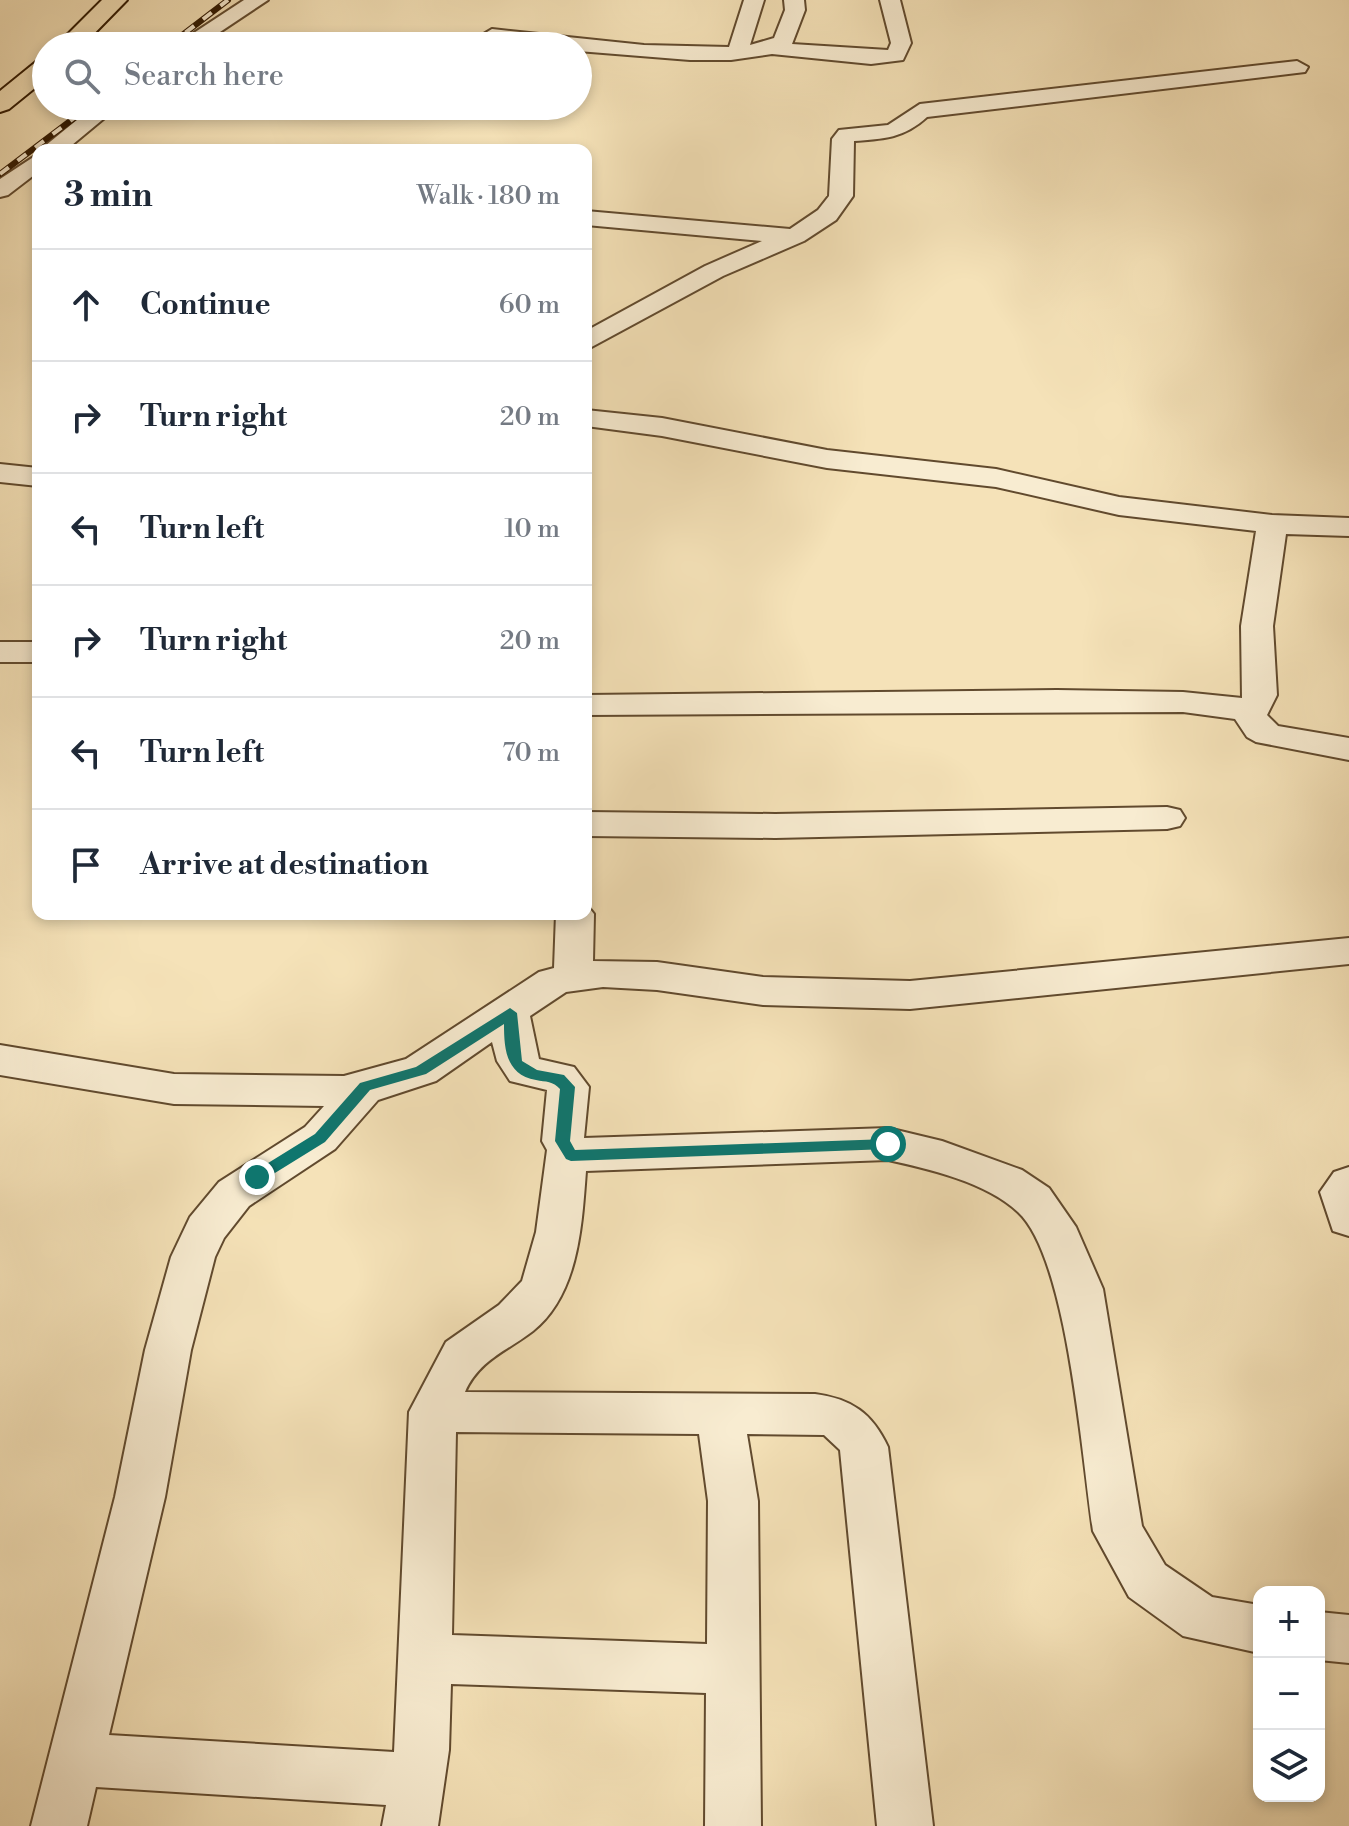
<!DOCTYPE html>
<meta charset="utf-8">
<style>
body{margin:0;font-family:"Libre Bodoni",serif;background:#f2f2f3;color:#1f2937}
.controls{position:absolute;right:24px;bottom:24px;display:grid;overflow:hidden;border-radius:16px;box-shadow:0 4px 12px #0003}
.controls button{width:72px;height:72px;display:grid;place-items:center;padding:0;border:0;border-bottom:2px solid #e0e1e3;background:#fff;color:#1f2937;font:40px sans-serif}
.stop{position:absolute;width:24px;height:24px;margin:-18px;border:6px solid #0f766e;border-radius:50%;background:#fff}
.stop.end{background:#0f766e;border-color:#fff;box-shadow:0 2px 8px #0008}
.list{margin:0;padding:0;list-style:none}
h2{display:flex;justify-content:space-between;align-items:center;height:104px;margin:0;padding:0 32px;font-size:34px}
h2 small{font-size:26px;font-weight:400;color:#747a83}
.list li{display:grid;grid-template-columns:52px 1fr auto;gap:24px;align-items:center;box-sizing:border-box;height:112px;padding:0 32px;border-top:2px solid #e0e1e3}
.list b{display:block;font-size:30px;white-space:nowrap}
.list em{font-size:26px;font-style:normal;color:#747a83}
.icon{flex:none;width:44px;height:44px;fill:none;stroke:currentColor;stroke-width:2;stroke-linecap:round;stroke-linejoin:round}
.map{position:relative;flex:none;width:1349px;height:1826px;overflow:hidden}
.search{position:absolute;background:#fff;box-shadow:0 4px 12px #0003;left:32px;top:32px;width:560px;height:88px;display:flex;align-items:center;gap:20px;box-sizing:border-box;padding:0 28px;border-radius:44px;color:#747a83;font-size:30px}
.panel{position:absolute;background:#fff;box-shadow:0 4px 12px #0003;left:32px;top:144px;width:560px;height:776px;border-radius:16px}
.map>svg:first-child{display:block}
</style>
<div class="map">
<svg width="1349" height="1826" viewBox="0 0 1349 1826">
<rect width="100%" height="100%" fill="#f5e2b8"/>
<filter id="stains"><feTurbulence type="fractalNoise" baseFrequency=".0025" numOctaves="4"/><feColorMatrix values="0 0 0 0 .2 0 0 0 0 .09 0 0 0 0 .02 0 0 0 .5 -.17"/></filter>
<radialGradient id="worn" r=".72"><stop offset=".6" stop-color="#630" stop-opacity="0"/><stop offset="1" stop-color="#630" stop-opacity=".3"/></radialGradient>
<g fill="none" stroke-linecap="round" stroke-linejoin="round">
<g stroke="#614a2e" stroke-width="4">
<path id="minor" d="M244 0H268L199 46H174Z
M744 0H764L750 45 774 38 785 10 784 0H804L805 10 792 44 888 50 891 43 880 0H900L911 43 903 60 871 64 772 54 731 60H690L578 51V46L492 41 482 35 492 29 644 45 729 47Z
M1297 61 1308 67 1305 72 927 117C904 138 884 139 854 141L853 196 836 220 804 241 723 276 586 350V331L705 266 762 241 586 225V211L790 229 818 210 829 196 832 139 839 130 888 125 920 104Z
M94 106H119L66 150H40Z
M38 154V172L8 195 0 197V179Z
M586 410 662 418 827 450 996 469 1119 497 1272 515 1349 518V536L1286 534 1273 626 1277 695 1267 715 1278 726 1349 738V760L1256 742 1247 737 1235 719 1183 712 586 715V695L1057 690 1183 692 1242 698 1241 626 1256 531 1119 515 996 487 827 468 662 436 586 426Z
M0 464 38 468V486L0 482Z
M0 642H38V662H0Z
M1167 807 1180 810 1185 818 1180 826 1167 829 775 838 586 836V812L775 814Z
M586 904 594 914 593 961 657 962 763 977 910 981 1349 938V964L910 1009 763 1005 657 990 603 987 566 992 530 1016 539 1059 574 1067 589 1087 584 1138 888 1128 942 1141 1022 1170 1049 1188 1076 1227 1103 1289 1142 1526 1165 1565 1212 1597 1259 1605V1653L1183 1636 1129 1597 1093 1531C1082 1459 1068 1258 1018 1212 986 1182 929 1169 888 1160L586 1171C582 1224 579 1294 533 1331 507 1351 479 1360 465 1392L815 1394C852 1399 872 1413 888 1447L933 1826H877L840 1450 824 1435 747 1434 758 1501 761 1826H705L706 1693 451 1684 449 1750 438 1826H382L386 1805 96 1787 87 1826H31L115 1497 145 1350 171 1257 190 1217 219 1182 305 1127 324 1106 174 1104 0 1075V1045L174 1074 344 1076 406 1059 539 972 554 968 556 914H586ZM492 1042 497 1061 510 1081 547 1090 542 1141 547 1150 536 1232 522 1281 499 1305 446 1342 409 1412 394 1752 109 1735 165 1497 191 1350 215 1257 224 1238 249 1206 335 1149 378 1100 436 1081ZM456 1432 699 1434 708 1501 707 1644 452 1635Z
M1349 1167V1236L1333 1231 1320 1192 1334 1172Z
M1319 1612 1349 1615V1663L1319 1660Z"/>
</g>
<g stroke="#301800" stroke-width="4">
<path id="major" d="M102 0H127L82 46H56Z
M46 59V79L9 109 0 112V91L37 61Z"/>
</g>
<use href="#minor" fill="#f8ecd1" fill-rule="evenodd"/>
<use href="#major" fill="#f5e2b8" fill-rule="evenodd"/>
<g stroke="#301800" stroke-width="6">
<path id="rail" d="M168 46 228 0
M0 174 90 106"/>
</g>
<use href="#rail" stroke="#f8ecd1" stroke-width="4" stroke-dasharray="11" stroke-linecap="butt"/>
</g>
<path fill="#0f766e" d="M510 1008 517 1013 522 1061 537 1070 564 1075 575 1087 570 1141 575 1150 888 1139 895 1144 888 1149 571 1161 566 1159 555 1141 560 1089C553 1081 546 1082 536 1080 506 1075 504 1049 504 1024L426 1074 370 1090 325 1142 262 1181H252V1173L315 1134 360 1083 416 1067Z"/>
<rect width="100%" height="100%" filter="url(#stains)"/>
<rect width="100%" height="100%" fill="url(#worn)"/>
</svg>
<div class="controls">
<button>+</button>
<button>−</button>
<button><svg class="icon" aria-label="layers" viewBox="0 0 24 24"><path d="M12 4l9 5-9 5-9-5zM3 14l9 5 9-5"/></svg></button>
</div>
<div class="stop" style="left:888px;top:1144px"></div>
<div class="stop end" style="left:257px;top:1177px"></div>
<div class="search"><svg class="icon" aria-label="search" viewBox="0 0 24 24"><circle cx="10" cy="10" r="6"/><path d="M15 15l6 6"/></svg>Search here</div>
<section class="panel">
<h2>3 min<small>Walk · 180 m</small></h2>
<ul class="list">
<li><svg class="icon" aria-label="ahead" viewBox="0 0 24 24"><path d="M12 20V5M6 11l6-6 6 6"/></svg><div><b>Continue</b></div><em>60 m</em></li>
<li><svg class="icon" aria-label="right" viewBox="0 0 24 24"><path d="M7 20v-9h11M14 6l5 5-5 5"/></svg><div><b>Turn right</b></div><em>20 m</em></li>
<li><svg class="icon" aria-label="left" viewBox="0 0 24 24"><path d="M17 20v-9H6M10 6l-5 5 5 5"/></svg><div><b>Turn left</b></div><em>10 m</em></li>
<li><svg class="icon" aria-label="right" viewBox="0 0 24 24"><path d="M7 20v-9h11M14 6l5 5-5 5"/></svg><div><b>Turn right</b></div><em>20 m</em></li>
<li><svg class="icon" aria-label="left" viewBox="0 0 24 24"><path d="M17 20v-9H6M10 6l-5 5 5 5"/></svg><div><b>Turn left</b></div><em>70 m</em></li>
<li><svg class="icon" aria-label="arrive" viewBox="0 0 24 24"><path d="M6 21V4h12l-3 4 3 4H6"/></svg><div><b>Arrive at destination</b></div></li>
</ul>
</section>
</div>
